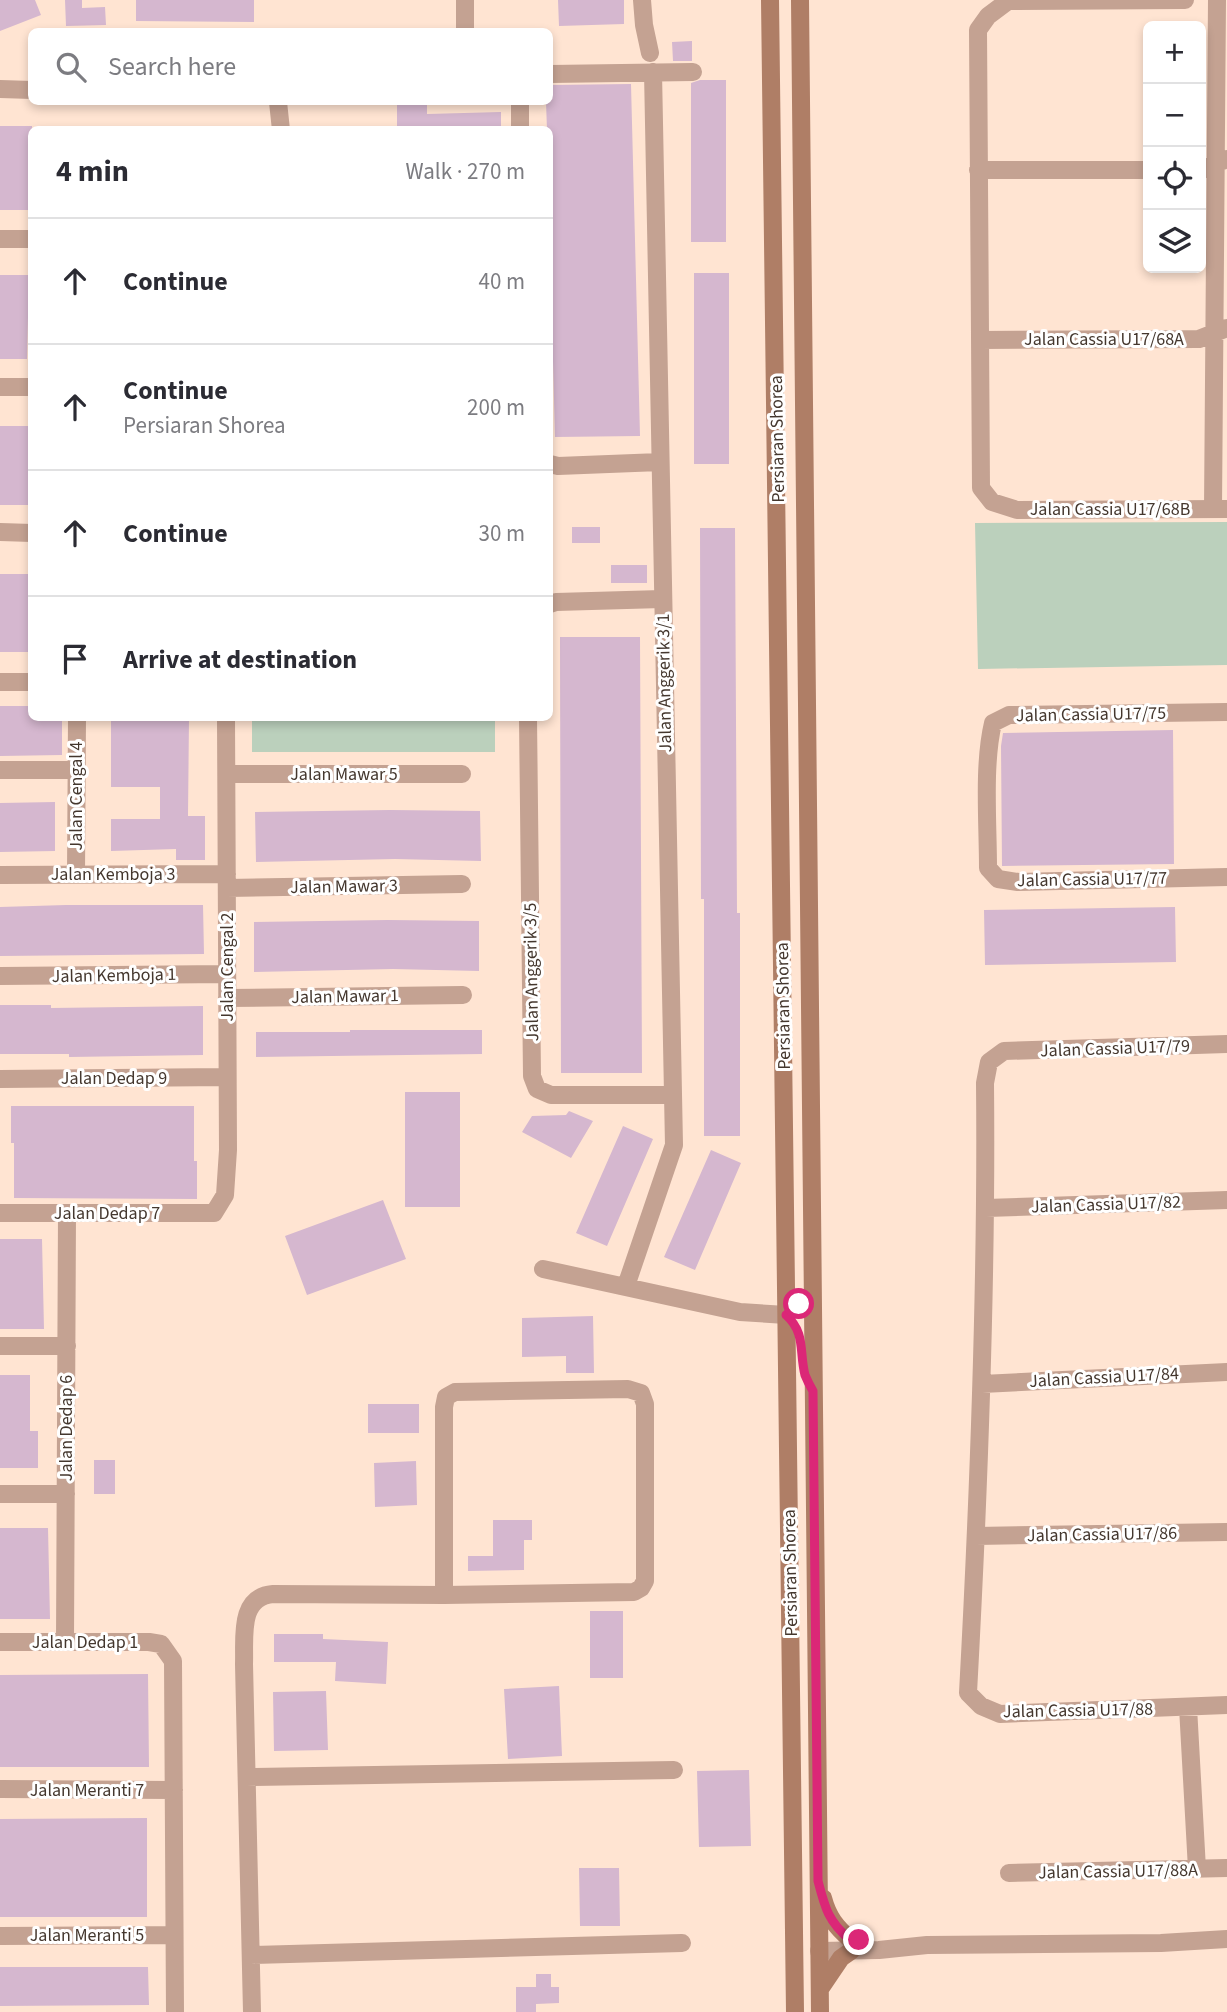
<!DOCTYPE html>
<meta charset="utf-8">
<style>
body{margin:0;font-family:"Source Sans 3",sans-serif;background:#f7f7f7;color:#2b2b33}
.controls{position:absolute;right:21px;top:21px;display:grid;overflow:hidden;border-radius:10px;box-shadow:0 4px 10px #0003}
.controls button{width:63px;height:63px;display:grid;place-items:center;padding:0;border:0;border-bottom:2px solid #e1e1e2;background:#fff;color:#2b2b33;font:35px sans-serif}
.stop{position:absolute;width:21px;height:21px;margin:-16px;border:5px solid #db2777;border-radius:50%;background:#fff}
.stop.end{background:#db2777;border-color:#fff;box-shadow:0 2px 7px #0008}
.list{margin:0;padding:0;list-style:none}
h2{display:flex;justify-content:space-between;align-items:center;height:91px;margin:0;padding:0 28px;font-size:30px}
h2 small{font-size:23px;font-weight:400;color:#7c7c81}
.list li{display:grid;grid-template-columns:46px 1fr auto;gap:21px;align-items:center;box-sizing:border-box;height:126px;padding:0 28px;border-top:2px solid #e1e1e2}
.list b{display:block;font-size:26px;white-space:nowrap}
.list p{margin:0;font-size:23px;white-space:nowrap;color:#7c7c81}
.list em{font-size:23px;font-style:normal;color:#7c7c81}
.icon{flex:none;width:38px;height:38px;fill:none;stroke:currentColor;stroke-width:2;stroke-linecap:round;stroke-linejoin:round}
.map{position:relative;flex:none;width:1227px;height:2012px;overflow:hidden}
.search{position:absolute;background:#fff;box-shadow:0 4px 10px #0003;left:28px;top:28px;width:525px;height:77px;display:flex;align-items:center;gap:18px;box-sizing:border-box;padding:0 24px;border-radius:10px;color:#7c7c81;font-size:26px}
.panel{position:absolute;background:#fff;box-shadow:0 4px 10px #0003;left:28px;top:126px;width:525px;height:595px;border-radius:10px}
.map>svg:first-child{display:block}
</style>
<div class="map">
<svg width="1227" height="2012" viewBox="0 0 1227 2012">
<rect width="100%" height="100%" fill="#ffe4d2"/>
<path fill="#bbd0bc" d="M1227 522V665L978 669 975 523Z
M252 718H495V752H252Z"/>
<path fill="#d5b7cf" d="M0 0H35L41 15 0 31Z
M65 0H82V8L105 7 106 25 66 26Z
M136 0H254V22L136 21Z
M558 0H624V24L559 26Z
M692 41V61H673L672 42Z
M700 80H726V242H691V83Z
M631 84 640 436 555 437 550 246V130H547L546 102H550V85Z
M397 102H427V114L501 112V130L397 129Z
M0 126H32V210H0Z
M694 273H729V464H694Z
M0 275H29L27 359H0Z
M0 426H32V505H0Z
M572 527H600V543H572Z
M700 528H735L737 913H740V1136H704V899H701Z
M611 565H647V583H611Z
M0 574H32V652H0Z
M560 637H640L642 1073H561Z
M0 706H32V718H62V755L0 756Z
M111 718H189L188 816H205V860H176V849L111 851V819H160V787H111Z
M1173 730 1174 864 1002 866 1001 746 1003 733Z
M55 802V851L0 852V803Z
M390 810 480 811 481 861 395 859 256 862 255 812Z
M66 905H203L204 954 0 956V907Z
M1175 907 1176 962 985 965 984 910Z
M388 920 479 921V971L393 969 254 972V922Z
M0 1005H51V1008L203 1006V1055L69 1057V1054H0Z
M350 1030H482V1054L256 1057V1032H350Z
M405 1092H460V1207H405Z
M11 1106H194V1161H197V1199L14 1198V1143H11Z
M569 1111 593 1121 571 1158 522 1132 532 1116 566 1115Z
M623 1126 653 1139 607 1246 576 1233Z
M711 1150 741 1163 695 1270 664 1257Z
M383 1200 406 1259 307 1295 285 1236Z
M0 1239H42L44 1329H0Z
M593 1316 594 1373H566V1356L522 1357V1318Z
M0 1375H30V1431H38V1468H0Z
M368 1404H419V1433H368Z
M94 1460H115V1494H94Z
M416 1461 417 1505 375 1507 374 1463Z
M493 1520H532V1540H524V1570L468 1571V1556H493Z
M0 1528H48L50 1619H0Z
M590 1611H623V1678H590Z
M274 1634H323V1639L388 1642 386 1684 335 1681 336 1662H274Z
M148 1674 149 1767H0V1675Z
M559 1686 562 1756 508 1759 504 1689Z
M326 1691 328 1750 274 1751 273 1692Z
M749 1770 751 1846 699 1847 697 1771Z
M147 1818V1917H0V1819Z
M579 1868H619L620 1926H580Z
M0 1967H148L149 2005 0 2006Z
M536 1974H551V1987H559V2003L536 2004V2012H516V1987H536Z"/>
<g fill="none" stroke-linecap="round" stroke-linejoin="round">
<path stroke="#c4a292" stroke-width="18" d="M465 0V32
M642 0 644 25 650 53
M1185 0 1008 1 988 16 978 30 981 488 992 502 1017 510 1227 509
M550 74 693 72
M0 89 32 90
M278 102 281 130
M520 102V130
M978 170H1148
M1201 170 1227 159
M0 239H32
M980 340 1199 339 1227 328
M0 387H32
M550 464 558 466 660 462
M1213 509 1217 0
M0 532 32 533
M550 604 556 602 662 599
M0 682H32
M1227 712 1009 715 993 723C983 765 988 823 988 868L998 879 1018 882 1227 877
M528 718 532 1076 537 1089 551 1095H672
M0 770H76
M227 774H462
M76 874 77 718
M0 875 227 874
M227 888 462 884
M0 976 227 974
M227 998 463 995
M1227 1044 1004 1051 989 1062 985 1083C987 1286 979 1490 968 1693L981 1706 1000 1714 1227 1705
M0 1079 227 1077
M986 1208 1227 1200
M0 1213H214L225 1195 228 1150 226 718
M543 1269 740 1312 786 1315
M626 1286 674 1145 653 72
M0 1346H67
M982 1384 1227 1372
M0 1494H66
M976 1536 1227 1532
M0 1642H149L161 1644 173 1661 175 2012
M65 1642 67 1213
M1188 1707 1197 1869
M247 1777 674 1770
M0 1789 174 1790
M1009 1873 1227 1868
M0 1936 174 1935
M819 1951 879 1950 927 1945 1161 1943 1227 1939
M251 1955 682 1943
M252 2012 244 1664C245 1638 238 1597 273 1594L444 1595 634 1592 641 1588 645 1581V1404L641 1393 628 1389 455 1392 446 1397 444 1407V1595"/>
<path stroke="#af7e66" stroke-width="18" d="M770 0 795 2012
M800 0 820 2012
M823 1898C828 1917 836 1927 851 1940
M820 1989 841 1958 851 1951"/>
</g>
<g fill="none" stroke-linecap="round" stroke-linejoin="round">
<path stroke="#db2777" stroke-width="9" d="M799 1304 786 1315C806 1333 799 1352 805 1375 807 1380 810 1386 813 1391L818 1881C825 1908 828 1921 850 1940H859"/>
</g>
<g text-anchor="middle" stroke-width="6" stroke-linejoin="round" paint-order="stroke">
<g font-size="18" fill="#44372e" stroke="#fff">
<text x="1104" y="345">Jalan Cassia U17/68A</text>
<text transform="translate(777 439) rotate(-91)" y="6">Persiaran Shorea</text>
<text x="1110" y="515">Jalan Cassia U17/68B</text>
<text transform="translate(664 683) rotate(-91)" y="6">Jalan Anggerik 3/1</text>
<text transform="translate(1091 714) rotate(-1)" y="6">Jalan Cassia U17/75</text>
<text x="344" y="780">Jalan Mawar 5</text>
<text transform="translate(76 796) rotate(-90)" y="6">Jalan Cengal 4</text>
<text x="113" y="880">Jalan Kemboja 3</text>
<text transform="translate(1092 879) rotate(-1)" y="6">Jalan Cassia U17/77</text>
<text transform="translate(344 886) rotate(-1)" y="6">Jalan Mawar 3</text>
<text transform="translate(227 967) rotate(-90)" y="6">Jalan Cengal 2</text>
<text transform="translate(531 972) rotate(-91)" y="6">Jalan Anggerik 3/5</text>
<text transform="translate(114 975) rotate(-1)" y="6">Jalan Kemboja 1</text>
<text transform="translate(345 996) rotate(-1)" y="6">Jalan Mawar 1</text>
<text transform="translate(783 1006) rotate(-91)" y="6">Persiaran Shorea</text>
<text transform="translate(1115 1048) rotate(-2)" y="6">Jalan Cassia U17/79</text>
<text x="114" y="1084">Jalan Dedap 9</text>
<text transform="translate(1106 1204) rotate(-2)" y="6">Jalan Cassia U17/82</text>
<text x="107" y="1219">Jalan Dedap 7</text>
<text transform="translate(1104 1377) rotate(-3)" y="6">Jalan Cassia U17/84</text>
<text transform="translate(66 1428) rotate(-90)" y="6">Jalan Dedap 6</text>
<text transform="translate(1102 1534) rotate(-1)" y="6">Jalan Cassia U17/86</text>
<text transform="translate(790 1573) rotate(-91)" y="6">Persiaran Shorea</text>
<text x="85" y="1648">Jalan Dedap 1</text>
<text transform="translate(1078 1710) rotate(-1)" y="6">Jalan Cassia U17/88</text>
<text x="87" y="1796">Jalan Meranti 7</text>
<text transform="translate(1118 1871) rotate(-1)" y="6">Jalan Cassia U17/88A</text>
<text x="87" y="1941">Jalan Meranti 5</text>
</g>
</g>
</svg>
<div class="controls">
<button>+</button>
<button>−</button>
<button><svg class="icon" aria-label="locate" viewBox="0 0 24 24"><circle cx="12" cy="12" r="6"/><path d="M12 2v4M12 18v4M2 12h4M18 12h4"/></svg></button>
<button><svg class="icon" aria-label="layers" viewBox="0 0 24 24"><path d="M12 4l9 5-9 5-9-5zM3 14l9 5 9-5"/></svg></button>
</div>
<div class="stop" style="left:799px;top:1304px"></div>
<div class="stop end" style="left:859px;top:1940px"></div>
<div class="search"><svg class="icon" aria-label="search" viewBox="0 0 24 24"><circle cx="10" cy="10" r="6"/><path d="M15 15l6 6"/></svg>Search here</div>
<section class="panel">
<h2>4 min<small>Walk · 270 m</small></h2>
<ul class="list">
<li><svg class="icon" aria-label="ahead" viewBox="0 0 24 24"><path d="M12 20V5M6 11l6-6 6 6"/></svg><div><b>Continue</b></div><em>40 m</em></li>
<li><svg class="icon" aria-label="ahead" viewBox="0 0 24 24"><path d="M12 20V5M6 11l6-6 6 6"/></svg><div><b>Continue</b><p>Persiaran Shorea</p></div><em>200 m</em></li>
<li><svg class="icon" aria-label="ahead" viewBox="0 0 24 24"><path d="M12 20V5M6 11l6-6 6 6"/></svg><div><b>Continue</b></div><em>30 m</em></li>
<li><svg class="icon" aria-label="arrive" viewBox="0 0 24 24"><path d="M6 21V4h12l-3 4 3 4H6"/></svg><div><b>Arrive at destination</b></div></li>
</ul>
</section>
</div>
